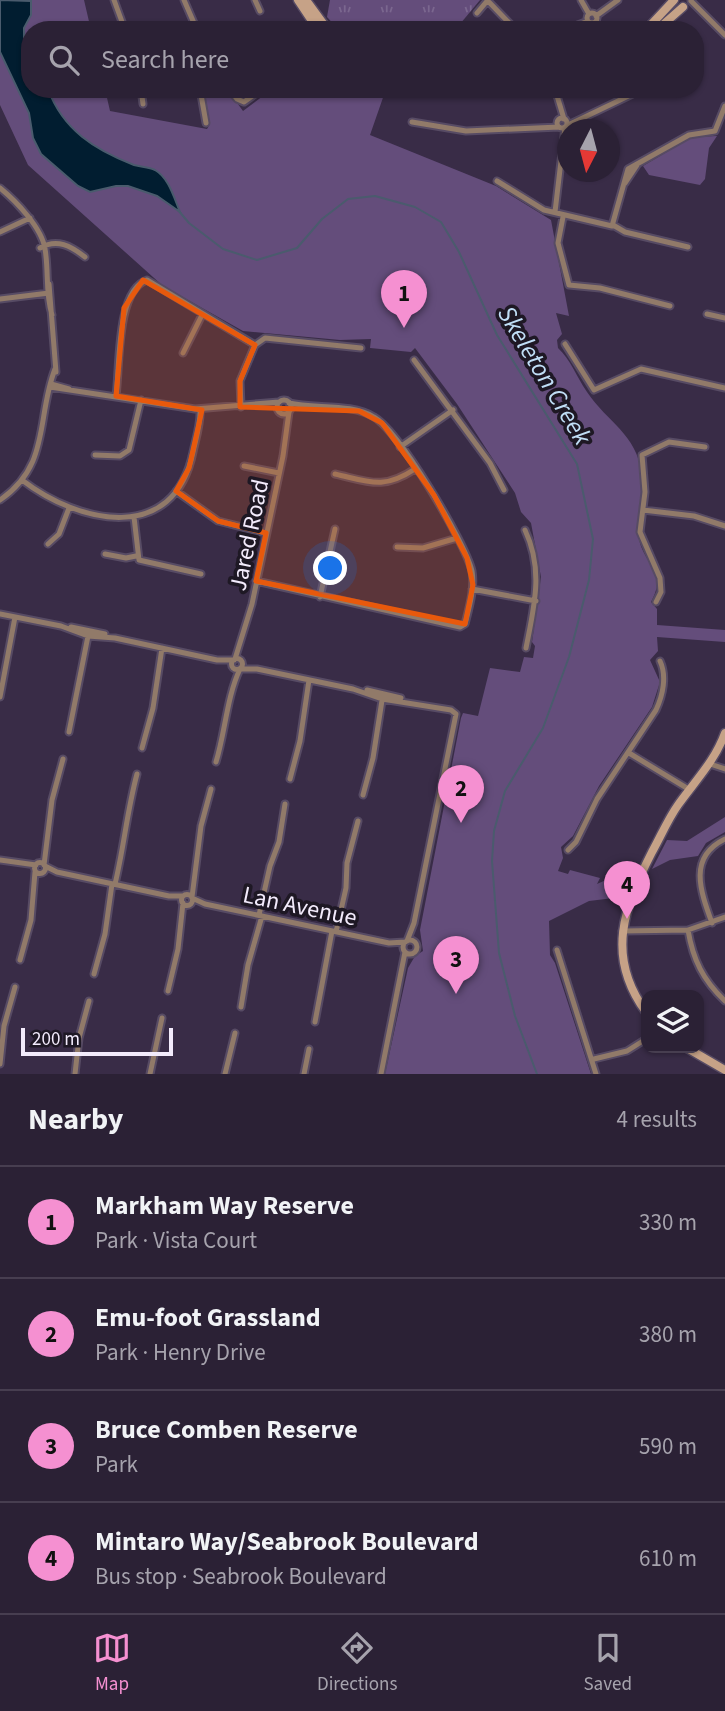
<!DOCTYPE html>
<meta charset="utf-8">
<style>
body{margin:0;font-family:"Source Sans 3",sans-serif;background:#33293d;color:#f1f3f6}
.controls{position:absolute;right:21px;bottom:21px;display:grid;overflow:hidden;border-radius:14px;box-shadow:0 2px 5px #0004}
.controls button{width:63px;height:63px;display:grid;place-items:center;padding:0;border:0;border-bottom:2px solid #473e50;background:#2b2135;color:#f1f3f6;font:35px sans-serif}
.compass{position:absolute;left:557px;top:119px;width:63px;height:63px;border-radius:50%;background:#2b2135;box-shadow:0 2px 5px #0004;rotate:186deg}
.scale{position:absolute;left:21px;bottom:18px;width:152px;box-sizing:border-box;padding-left:7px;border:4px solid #f3ebfc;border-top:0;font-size:19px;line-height:24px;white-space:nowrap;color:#f3ebfc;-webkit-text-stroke:5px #1e1824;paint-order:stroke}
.you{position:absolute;left:331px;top:569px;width:24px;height:24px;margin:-18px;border:5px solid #fff;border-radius:50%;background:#1a73e8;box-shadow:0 0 0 10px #1a73e833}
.badge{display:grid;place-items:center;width:46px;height:46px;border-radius:50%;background:#f590d1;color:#111;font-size:23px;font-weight:700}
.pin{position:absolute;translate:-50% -58px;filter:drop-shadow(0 2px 4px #0008)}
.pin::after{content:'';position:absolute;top:37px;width:24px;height:21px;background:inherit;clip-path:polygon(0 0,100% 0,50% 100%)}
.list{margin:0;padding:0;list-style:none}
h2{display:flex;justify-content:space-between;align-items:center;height:91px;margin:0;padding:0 28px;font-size:30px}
h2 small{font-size:23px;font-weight:400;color:#a6a3ad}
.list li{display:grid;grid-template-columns:46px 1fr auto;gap:21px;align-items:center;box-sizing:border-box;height:112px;padding:0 28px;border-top:2px solid #473e50}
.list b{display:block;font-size:26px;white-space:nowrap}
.list p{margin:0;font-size:23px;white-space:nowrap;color:#a6a3ad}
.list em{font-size:23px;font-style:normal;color:#a6a3ad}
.icon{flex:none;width:38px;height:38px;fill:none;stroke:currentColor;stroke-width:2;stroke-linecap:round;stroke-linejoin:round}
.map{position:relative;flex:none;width:725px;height:1074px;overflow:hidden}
.search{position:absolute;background:#2b2135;box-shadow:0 2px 5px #0004;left:21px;right:21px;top:21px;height:77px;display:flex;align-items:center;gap:18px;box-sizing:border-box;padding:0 24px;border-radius:28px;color:#a6a3ad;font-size:26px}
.sheet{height:539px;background:#2b2135}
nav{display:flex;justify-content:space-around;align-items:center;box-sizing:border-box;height:98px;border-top:2px solid #473e50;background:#2b2135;font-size:19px;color:#a6a3ad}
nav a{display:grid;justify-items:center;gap:4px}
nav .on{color:#f590d1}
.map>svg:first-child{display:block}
</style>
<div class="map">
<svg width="725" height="1074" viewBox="0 0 725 1074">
<defs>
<pattern id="grass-tufts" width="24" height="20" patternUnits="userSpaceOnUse" patternTransform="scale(1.75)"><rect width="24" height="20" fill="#644d7b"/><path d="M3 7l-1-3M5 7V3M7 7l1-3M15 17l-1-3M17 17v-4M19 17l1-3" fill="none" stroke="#7b678f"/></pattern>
</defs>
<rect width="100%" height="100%" fill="#392c47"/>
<path fill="url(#grass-tufts)" d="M330 0H480L455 30H339L327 17Z"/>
<path fill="#644d7b" d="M0 0H84L91 30H30V89H105L110 111 207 129 210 124 202 89H227L243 111 272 89H386L370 135 496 186 551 220 569 316 556 313 562 334 557 340 558 348C571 360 576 376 587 392 608 423 636 433 642 474 645 496 634 518 639 539 645 567 668 570 651 602L657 609V625L725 630V642L657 637 658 651 650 660 660 682 652 707 599 786 573 836 561 847 563 858 558 871 568 874 570 870 600 878 597 884 637 866 622 897 589 901 549 921 550 955 555 963 591 1074H385L408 968 415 956 423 951 420 930 461 718 463 713 478 716 490 668 520 672 524 657 533 658 535 646 532 642 541 577 531 523 521 512 515 493 457 404 415 348 411 352 370 348 371 339 340 340 243 331 163 286 28 165 0 105Z
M717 136 709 148 705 179 700 185 649 175 643 166 692 137Z
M725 817V832L706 843 698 856 670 860 652 869 667 840 687 841Z"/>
<path fill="#011d30" stroke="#4a5b6d" stroke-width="2" d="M0 0 31 1V15L24 28V43L30 51V89H48C63 130 95 150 134 165 141 167 149 167 155 170 169 178 174 198 180 212L157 196 128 186H116L90 192 78 186 41 154 33 138 29 113 0 52Z"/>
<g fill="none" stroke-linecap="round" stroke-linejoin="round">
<path stroke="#4a5b6d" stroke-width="2" d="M178 210 189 223 223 249 257 260 297 248 322 219 348 199 375 196 415 207 441 222 459 252 497 335 577 464 593 539 589 580 569 657 543 728 505 791 494 831 492 861 499 953 515 1016 537 1074"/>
<g stroke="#574b64" stroke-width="9">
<path id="street" d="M114 0 125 30
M184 0 197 30
M255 0 260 11
M581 0 589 14
M488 1 516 30
M691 1 725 35
M477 13 488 0
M587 18a5 5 0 1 1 10 0a5 5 0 1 1-10 0Z
M596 16 618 0
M565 30 588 21
M141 89 143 104
M200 89 206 123
M229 89 237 99 244 102 262 89
M555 89 564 119
M557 123a5 5 0 1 1 10 0a5 5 0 1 1-10 0Z
M412 122 466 131 559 127
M566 126 643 89
M497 181 544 210 612 226 628 169 689 135 715 131 725 106
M625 183 637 165
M0 188C16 201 42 228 45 249 49 271 45 293 52 315
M555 212 565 127
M563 217 558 243 569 285 600 288 670 306
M613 225 625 232 688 247
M0 232 30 218
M40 248C57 238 71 246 85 257
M49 284 56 372
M0 299 49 293
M707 314 725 318
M565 344 594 390 641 369 725 388
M255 345 265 338 361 348
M183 353 202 315
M414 360 490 463 504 490
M51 384 69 389
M50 387 195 409 279 402
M116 396C120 367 116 290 147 280L255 345 240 381 241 407
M277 407a7 7 0 1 1 14 0a7 7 0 1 1-14 0Z
M400 447 453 410
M95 455 120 456 129 450 141 400
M244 466 279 473
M335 474C370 482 383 490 415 469
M22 480C79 524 174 545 193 452 196 438 201 423 200 409
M176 491 218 521 266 533
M0 500C51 465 36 418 55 369
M643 510 694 516 725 526
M134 517 139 560 201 574
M525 530C544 570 534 607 526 648
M48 544 59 534 69 508
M397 547 423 548 457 538
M105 554 126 558 136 556
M256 581 460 627 465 624C469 608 475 588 472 571 465 542 399 431 374 417 352 403 315 409 289 403
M472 589 536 601
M320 597 335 529
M656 602 661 592 660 578 640 532 645 492 642 455 669 442 705 447
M0 614 61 626 88 636 115 638 217 660H234
M71 627 105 634
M231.5 664a5.5 5.5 0 1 1 11 0a5.5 5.5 0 1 1-11 0Z
M235 659 252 604 283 456 289 412
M241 669H257L353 689 382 699 451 710 456 714 414 923 407 941
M367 690 401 698
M0 697 15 617
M69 732 89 631
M142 748 153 708 162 648
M629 753 690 790
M216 762C225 733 227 696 240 669
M710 764 725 769
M290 779 300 741 309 680
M363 795 373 758 383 694
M568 850 576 842 597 799 656 710C663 695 667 676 660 661
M0 860 36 865
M34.5 868a5.5 5.5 0 1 1 11 0a5.5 5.5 0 1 1-11 0Z
M44 865 52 800 63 759
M45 866 57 872 169 896H183
M115 884C124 847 127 811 137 774
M181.5 900a5.5 5.5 0 1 1 11 0a5.5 5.5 0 1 1-11 0Z
M192 897 201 826 211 789
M192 898 205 904 389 943 405 942
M259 915 270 866 279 842 285 804
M712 923C700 890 688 857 725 839
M688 930C693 960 703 980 725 1001
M622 931 688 930 725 917
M336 932 346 888 347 863 358 821
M403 947a7 7 0 1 1 14 0a7 7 0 1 1-14 0Z
M557 950 596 1074
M20 960 31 920 35 872
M94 974 105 934 112 884
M168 991 178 949 183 903
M241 1007 248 965 262 916
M315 1022 332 931
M594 1059 627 1051 646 1039
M0 1064 4 1026 15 987
M75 1074 79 1038 89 1001
M150 1074 162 1018
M225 1074 235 1033
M304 1074 309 1049
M381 1074 405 952"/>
</g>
<g stroke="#574b64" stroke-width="11">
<path id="secondary" d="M298 0 318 30
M306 0 328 30
M646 30 674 0
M657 30 683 7
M452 89 490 92 528 89
M646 1012C605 956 624 907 652 852 661 836 668 819 678 805 695 781 715 761 725 733
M687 1048 725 1070"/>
</g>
<use href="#street" stroke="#917a69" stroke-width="5"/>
<use href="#secondary" stroke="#c6a287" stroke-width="8"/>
</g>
<path fill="#e8590c" fill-opacity="0.2" stroke="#e8590c" stroke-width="5" stroke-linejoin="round" d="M143 280 255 345 240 381V407L359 411 382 423 434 495 467 558 473 585 465 624 256 581 266 533 218 521 176 491 189 468 202 410 116 396 124 308Z"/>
<g text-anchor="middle" stroke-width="7" stroke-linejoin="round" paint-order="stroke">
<g font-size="24" fill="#f3ebfc" stroke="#1e1824">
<text transform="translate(249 535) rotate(-78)" y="8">Jared Road</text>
<text transform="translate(300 906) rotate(12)" y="8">Lan Avenue</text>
</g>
<g font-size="26" font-style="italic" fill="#c0def6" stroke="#1e1824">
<text transform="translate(545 375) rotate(59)" y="9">Skeleton Creek</text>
</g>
</g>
</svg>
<div class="controls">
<button><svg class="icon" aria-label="layers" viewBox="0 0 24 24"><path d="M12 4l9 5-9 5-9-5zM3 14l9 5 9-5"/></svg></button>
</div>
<svg class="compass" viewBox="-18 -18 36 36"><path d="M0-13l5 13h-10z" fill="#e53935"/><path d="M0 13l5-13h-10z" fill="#a6a3ad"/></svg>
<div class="scale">200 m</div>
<div class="you"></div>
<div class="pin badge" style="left:404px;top:328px">1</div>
<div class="pin badge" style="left:461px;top:823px">2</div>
<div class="pin badge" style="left:456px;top:994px">3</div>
<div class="pin badge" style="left:627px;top:919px">4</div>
<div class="search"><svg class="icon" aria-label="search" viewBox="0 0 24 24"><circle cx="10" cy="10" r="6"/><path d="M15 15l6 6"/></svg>Search here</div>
</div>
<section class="sheet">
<h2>Nearby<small>4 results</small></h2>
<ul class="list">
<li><span class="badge">1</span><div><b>Markham Way Reserve</b><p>Park · Vista Court</p></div><em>330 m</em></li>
<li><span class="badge">2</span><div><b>Emu-foot Grassland</b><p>Park · Henry Drive</p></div><em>380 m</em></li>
<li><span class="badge">3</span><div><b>Bruce Comben Reserve</b><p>Park</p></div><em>590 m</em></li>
<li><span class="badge">4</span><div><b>Mintaro Way/Seabrook Boulevard</b><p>Bus stop · Seabrook Boulevard</p></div><em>610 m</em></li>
</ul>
</section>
<nav>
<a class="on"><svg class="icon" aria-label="map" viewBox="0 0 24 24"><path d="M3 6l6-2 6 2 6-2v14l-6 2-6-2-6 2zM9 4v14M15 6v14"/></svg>Map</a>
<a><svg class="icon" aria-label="directions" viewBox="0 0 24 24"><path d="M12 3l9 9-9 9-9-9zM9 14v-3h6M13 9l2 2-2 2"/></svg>Directions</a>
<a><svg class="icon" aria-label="saved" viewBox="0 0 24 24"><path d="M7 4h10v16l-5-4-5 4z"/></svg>Saved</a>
</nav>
